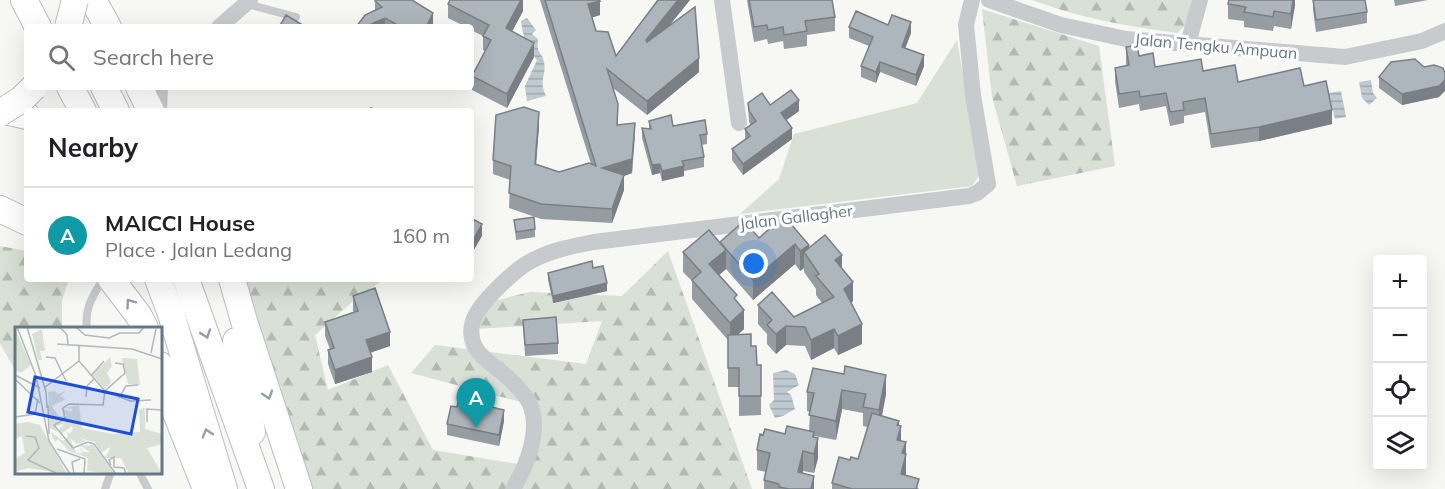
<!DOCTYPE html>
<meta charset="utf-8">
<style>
body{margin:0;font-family:Mulish,sans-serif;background:#f6f6f6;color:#202124}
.controls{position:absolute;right:18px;bottom:18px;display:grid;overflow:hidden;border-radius:6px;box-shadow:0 6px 24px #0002}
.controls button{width:54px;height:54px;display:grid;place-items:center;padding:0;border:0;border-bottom:2px solid #e0e0e0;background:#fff;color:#202124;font:30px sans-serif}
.you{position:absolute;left:754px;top:264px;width:21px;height:21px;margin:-15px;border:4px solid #fff;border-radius:50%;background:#1a73e8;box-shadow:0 0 0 9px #1a73e833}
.badge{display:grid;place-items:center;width:39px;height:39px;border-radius:50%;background:#b45309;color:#fff;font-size:20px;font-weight:700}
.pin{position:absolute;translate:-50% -50px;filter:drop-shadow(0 2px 3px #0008)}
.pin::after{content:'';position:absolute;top:32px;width:21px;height:18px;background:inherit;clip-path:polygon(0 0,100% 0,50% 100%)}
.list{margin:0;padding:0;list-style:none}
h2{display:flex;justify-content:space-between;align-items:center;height:78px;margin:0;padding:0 24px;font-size:26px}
h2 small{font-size:20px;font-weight:400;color:#757577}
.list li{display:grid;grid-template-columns:39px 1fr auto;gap:18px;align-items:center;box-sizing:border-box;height:96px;padding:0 24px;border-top:2px solid #e0e0e0}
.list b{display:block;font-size:22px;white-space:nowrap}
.list p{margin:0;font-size:20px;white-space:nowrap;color:#757577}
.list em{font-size:20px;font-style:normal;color:#757577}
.icon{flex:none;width:33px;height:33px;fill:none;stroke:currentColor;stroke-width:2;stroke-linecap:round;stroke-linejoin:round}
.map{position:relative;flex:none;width:1445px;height:489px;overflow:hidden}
.search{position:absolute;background:#fff;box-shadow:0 6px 24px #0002;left:24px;top:24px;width:450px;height:66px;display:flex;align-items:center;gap:15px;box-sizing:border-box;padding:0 21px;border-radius:6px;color:#757577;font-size:22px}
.panel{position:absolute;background:#fff;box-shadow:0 6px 24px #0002;left:24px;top:108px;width:450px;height:174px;border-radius:6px}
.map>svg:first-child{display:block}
</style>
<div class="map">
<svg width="1445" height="489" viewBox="0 0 1445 489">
<defs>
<pattern id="forest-firs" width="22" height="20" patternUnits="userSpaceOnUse" patternTransform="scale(1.5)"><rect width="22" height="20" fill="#d9e0d5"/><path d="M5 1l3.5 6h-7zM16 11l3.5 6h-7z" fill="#b4bab3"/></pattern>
<pattern id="water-rules" width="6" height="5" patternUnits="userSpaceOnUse" patternTransform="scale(1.5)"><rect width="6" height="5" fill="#becacf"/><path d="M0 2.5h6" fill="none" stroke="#9ea9ae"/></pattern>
</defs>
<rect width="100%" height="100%" fill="#f7f7f4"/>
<path fill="#d9e0d5" d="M957 40 980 174 972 186 740 214 779 179 794 134 917 103Z"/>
<path fill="url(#forest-firs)" d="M1032 0H1191L1187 24 1177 33C1127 26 1079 18 1032 0Z
M982 9 1099 46 1115 166 1017 186 992 97Z
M0 246 27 251V279H69L62 300V328H16V372L0 343Z
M668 251 752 489H308L245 279H384L352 302 315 335 328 390 388 365 433 450 530 466 536 406 411 373 435 345 586 364 602 321 476 329 489 302 530 292 622 296Z"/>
<path fill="url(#water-rules)" d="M527 18 536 30 532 34 538 39C536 55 542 51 544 62 547 76 538 79 546 96L527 101 525 86 537 60C527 47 523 37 521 21Z
M1371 80 1373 93 1377 98 1369 105 1362 98 1359 82Z
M1341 91 1346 117 1335 119 1329 93Z
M786 370 795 374 799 385 787 392 791 395 795 409 783 416 775 418 769 405 774 400 773 373Z"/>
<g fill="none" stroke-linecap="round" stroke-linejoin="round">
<g stroke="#babec2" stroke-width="28">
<path id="primary" d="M24 0 38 27
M93 0 108 27
M70 87 83 111
M104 87 116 111
M139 87 151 111
M0 110 27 116
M0 209 27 222
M111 279 139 316 145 328
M158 279 171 314 224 489
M186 279 261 489
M232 279 244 321 299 489
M236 341 252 432
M160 365 174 408 206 489"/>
</g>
<path stroke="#c7cbce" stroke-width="8" d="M247 4 296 17
M87 328C84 309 93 296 103 279
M139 472 148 489
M105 489 111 472"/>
<path stroke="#c7cbce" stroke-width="16" d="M722 0 739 123
M989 0 1061 25 1126 39 1345 57 1422 41 1445 31
M219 27 250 0
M1188 44 1200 0
M159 111 160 87
M513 489C527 465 542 429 529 402 524 393 513 382 505 375 496 367 481 358 475 347 471 339 470 330 473 321 479 303 516 268 533 260 552 250 573 246 594 242L969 196 977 193 988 184 973 95 966 25 972 0"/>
<use href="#primary" stroke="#fff" stroke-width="26"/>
<g stroke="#babec2" stroke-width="28" stroke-linecap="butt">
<path id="primary-bridge" d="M68 27 75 0
M0 113 22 99 34 87"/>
</g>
<use href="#primary-bridge" stroke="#fff" stroke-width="26"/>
</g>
<path fill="#959da2" d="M523 0V11L512 31 534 57 507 108 472 90V76L485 51 483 50V36L471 30V27H466L448 18V4Z
M540 0H599L600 15 592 17 596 31 616 56 690 0 669 26 699 72 647 115 613 88 618 124 635 137 632 173 624 176V190L612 223 541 219 509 208 510 180 493 174V160L539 126 536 164 559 172 591 164Z
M747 0H832L835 17V31L807 35V46L784 49 783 41 768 44 767 39 754 42Z
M1295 0 1291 29 1274 26 1273 31 1244 27V21L1228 19V4Z
M1313 0 1367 12V23L1316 32 1313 10Z
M1394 0H1428L1395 6Z
M375 1 433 24 431 27H356L375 11Z
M888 25 911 33 905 48 924 66 916 86 880 72 876 83 861 77V66L869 46 849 38V27Z
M1126 47 1155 67 1203 71 1238 82 1304 86 1332 124 1259 141 1211 148 1205 112 1184 116V123L1170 126 1166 106 1140 111 1139 104 1119 108 1115 81V68L1126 66Z
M1424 67 1439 97 1402 105 1379 88V77Z
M748 103 770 105 799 111 786 120 792 139 743 175 732 160V149L745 139V129L751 125 749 122Z
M649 121 707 134V144L701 145 704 157V167L684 171V176L662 181 660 173 652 175 642 138V128L649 129Z
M784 216 809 248 842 268 853 301 851 303 862 344 838 355 834 348 811 360 805 346 786 345 776 354 767 344V334L758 324V305L794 317 822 303 816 295V289L804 272V268L800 271 795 264 753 300 726 269 719 275 737 302 744 329 738 334 751 346 757 365H761V415L739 416V387H728V340L692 299V281L683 272V252L720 242 759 238Z
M514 220 535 229V237L516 240Z
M593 268 607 291 553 303 548 280V273Z
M353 296 390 346 370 353 372 372 335 384 328 364V350L330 349 325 336V322L353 312Z
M523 320 558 343V354L525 356Z
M813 368 886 394 882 416 899 425 901 441 906 453V475L919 489H832V483L850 460 858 459 868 427 863 426V413L842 409 836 440 814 436 818 458 814 473 803 471V474L814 489H764V480L766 472 757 470V450L763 435 785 434 809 431 810 412 807 411V392Z
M504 421 499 446 447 435V424Z"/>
<path fill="#797f84" d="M521 0H523V11L506 43V28Z
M678 0H690L646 54V40Z
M1293 0H1295V6L1291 29V14Z
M600 1V15L588 19V4Z
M433 13V24L431 27H426Z
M385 18V27H365Z
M911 22V33L902 57V47Z
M534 43V57L507 108V94Z
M924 55V66L916 86V75Z
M699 58V72L647 115V101Z
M880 62V72L876 83V72Z
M1445 80V91L1439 97 1402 105V94Z
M799 100V111L781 124V113Z
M1332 110V124L1259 141V127Z
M539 112V126L535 178V164Z
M635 123 632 173 624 176V190L612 223V209L602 168Z
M792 128V139L743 175V164Z
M660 164V173L652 175V165Z
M684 166V176L662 181V171Z
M482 224V236L471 255V244Z
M795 244V264L753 300V280Z
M809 245V260L804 252V268L800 271V251Z
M726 250V269L709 284V264Z
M842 255V275L835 260Z
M853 282V301L844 308V289Z
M607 283V291L553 303V296Z
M744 310V329L730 342V323Z
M862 324V344L838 355V336Z
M786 326V345L776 354V334Z
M834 329V348L811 360V340Z
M390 332V346L366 354V340Z
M372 357V372L335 384V370Z
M886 375V394L879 429V410Z
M842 390V409L836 440V421Z
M504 410V421L499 446V435Z
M899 421V433L901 426V445L897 459V425Z
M818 438V458L814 473V454Z
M906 442V473L902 489 901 474 902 453Z
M803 451V471L799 489 798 472Z
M814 476V489H811Z"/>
<path fill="#adb6bc" stroke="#797f84" stroke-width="1.5" d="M376 0H412L433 13 426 27H401L385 18 365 27H356L365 15 382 7 375 1Z
M450 0H521L506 28 534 43 507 94 472 76 491 40 483 36 489 25 448 4Z
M545 0H599L600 1 588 4 596 31 608 32 616 56 658 0H678L646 40 647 42 695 7 699 58 647 101 607 69 618 104 617 125 635 123 632 159 602 168 624 175 612 209 541 204 509 193 511 166 493 160 496 115 524 107 539 112 535 164 559 172 589 163 596 166Z
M749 0H832L835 17 805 21 807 31 784 35 783 27 768 30 767 25 754 27Z
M1229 0H1293L1291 14 1274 11 1273 17 1244 12 1246 7 1228 4Z
M1313 0H1365L1367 12 1316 20Z
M856 11 888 25 892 15 911 22 902 47 924 55 916 75 880 62 876 72 861 66 873 37 849 27Z
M286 15 306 27H279Z
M1137 45 1139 56 1153 53 1155 67 1201 59 1203 71 1235 65 1238 82 1300 68 1304 86 1326 81 1332 110 1259 127 1211 134 1205 98 1183 102 1184 110 1170 112 1166 93 1140 97 1139 91 1119 94 1115 68 1129 65 1126 47Z
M1415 59 1424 67 1434 65 1443 68 1445 73V80L1439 86 1402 94 1379 77 1391 62Z
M791 90 799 100 781 113 792 128 743 164 732 149 750 136 745 129 756 121 749 111 748 103 762 93 770 105Z
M371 108 381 111H363Z
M671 115 673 126 705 120 707 134 700 135 704 157 682 161 684 166 662 171 660 164 652 165 642 128 651 129 649 121Z
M784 216 809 245 800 251 795 244 753 280 720 242 744 221 759 238Z
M534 217 535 229 516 232 514 220Z
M471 218 482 224 471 244Z
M709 230 726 250 709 264 737 295 734 298 744 310 730 323 692 280 701 272 683 252Z
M825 235 842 255 835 260 853 282 844 289 862 324 838 336 834 329 811 340 805 327 786 326 776 334 767 325 772 320 758 305 772 292 794 317 834 297 816 276 819 274 804 252Z
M592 261 593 268 603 266 607 283 553 296 548 273Z
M375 288 390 332 366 340 372 357 335 370 328 350 334 348 325 322 358 311 353 296Z
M556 317 558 343 525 345 523 320Z
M751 334V346H756L757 365H761V396H739V368H728V335Z
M845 366 886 375 879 410 863 407 866 394 842 390 836 421 809 415 814 393 807 392 813 368 844 374Z
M459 399 504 410 499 435 447 424 451 406 457 407Z
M872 413 899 421 897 425 901 426 897 440 906 442 902 453 906 454 901 474 919 479 916 489H852L832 483 839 457 850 460 851 457 858 459Z
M787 426 814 432 813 437 818 438 814 454 803 451 798 472 814 476 811 489H789L779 487V484L764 480 770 453 757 450 760 434 763 435 765 429 785 434Z"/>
<defs><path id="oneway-chevron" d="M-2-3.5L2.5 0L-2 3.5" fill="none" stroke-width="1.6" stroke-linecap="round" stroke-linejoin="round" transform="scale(1.5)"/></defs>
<g stroke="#92a0ac">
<use href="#oneway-chevron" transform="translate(130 303) rotate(-126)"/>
<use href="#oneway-chevron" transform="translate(206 334) rotate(71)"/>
<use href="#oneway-chevron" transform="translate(268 395) rotate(72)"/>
<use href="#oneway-chevron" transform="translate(207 433) rotate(-107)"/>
</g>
<g text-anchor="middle" stroke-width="6" stroke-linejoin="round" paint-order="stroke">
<g font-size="16" fill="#647888" stroke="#fff">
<text transform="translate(1216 46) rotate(5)" y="6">Jalan Tengku Ampuan</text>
<text transform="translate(796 217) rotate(-7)" y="6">Jalan Gallagher</text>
</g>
</g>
<g transform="translate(15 327)">
<rect width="147" height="147" fill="#f7f7f4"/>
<path d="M0 2 16 38 6 46 0 43ZM27 2 30 24H25L27 33H23L17 7ZM95 30 97 39 92 46 96 55 90 62 78 48ZM107 31 122 32 125 58 113 57ZM40 64 43 67 51 64 45 69 51 72 37 79 44 89H52L46 81 56 85 58 82 49 81 64 78 67 101 98 107 125 105 124 82 130 81V102L147 107V117L132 121 147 147H114L106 131H90L96 119 86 126 80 115 64 111 71 114 62 117 55 111 61 126 67 127 65 120 68 125H75L66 119 78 118 100 147 72 144 73 131 54 124 43 112 40 115 37 109 36 105 48 114 53 109 51 104 55 107 58 101 57 99 46 107 43 104 49 97 41 99 42 105 35 101 33 65ZM13 95 25 98 52 147 13 141 0 145V132L10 126 7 109 0 112V97Z" fill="#d9e0d5"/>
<path fill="none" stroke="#afb9bf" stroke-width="1.5" d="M2 0 21 49 34 114 55 147M12 0 31 65 32 81M45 0 52 8 53 17M61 0 70 8 94 11 105 6H124L129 0M42 17 117 22 147 32M64 18V34L90 64 115 74 136 73M136 26 141 2M31 30 40 31 51 54M100 36 108 37 110 46 90 64 88 78 54 77 48 81 50 92 39 98 58 121 73 115 79 117 101 147M0 48 25 61M76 49 89 34M0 52 25 76M29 61 64 34M71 70 72 59 79 52M104 71 111 59 123 58M33 78 34 107M0 90 20 87 23 72M132 95V82L147 83M11 109 20 110 24 121 13 133 43 147M42 122 70 132 69 147M96 138 94 133 99 130V140L109 141 111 147M59 147 57 135 65 132"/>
<path fill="#1d4ed8" fill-opacity="0.15" stroke="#1d4ed8" stroke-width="3" d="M20 50 123 72 116 107 13 85Z"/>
<rect width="147" height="147" fill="none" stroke="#647888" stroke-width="3"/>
</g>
</svg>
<div class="controls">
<button>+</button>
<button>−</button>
<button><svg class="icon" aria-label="locate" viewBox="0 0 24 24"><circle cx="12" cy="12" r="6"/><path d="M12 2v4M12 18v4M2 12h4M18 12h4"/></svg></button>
<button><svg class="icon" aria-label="layers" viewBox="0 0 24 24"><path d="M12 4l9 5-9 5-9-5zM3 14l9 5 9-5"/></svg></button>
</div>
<div class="you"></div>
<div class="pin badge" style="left:476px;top:428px;background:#0f9aa8">A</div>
<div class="search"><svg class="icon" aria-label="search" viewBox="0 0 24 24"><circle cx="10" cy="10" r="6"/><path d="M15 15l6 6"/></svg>Search here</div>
<section class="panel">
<h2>Nearby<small></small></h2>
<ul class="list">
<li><span class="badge" style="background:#0f9aa8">A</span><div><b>MAICCI House</b><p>Place · Jalan Ledang</p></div><em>160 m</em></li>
</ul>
</section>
</div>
